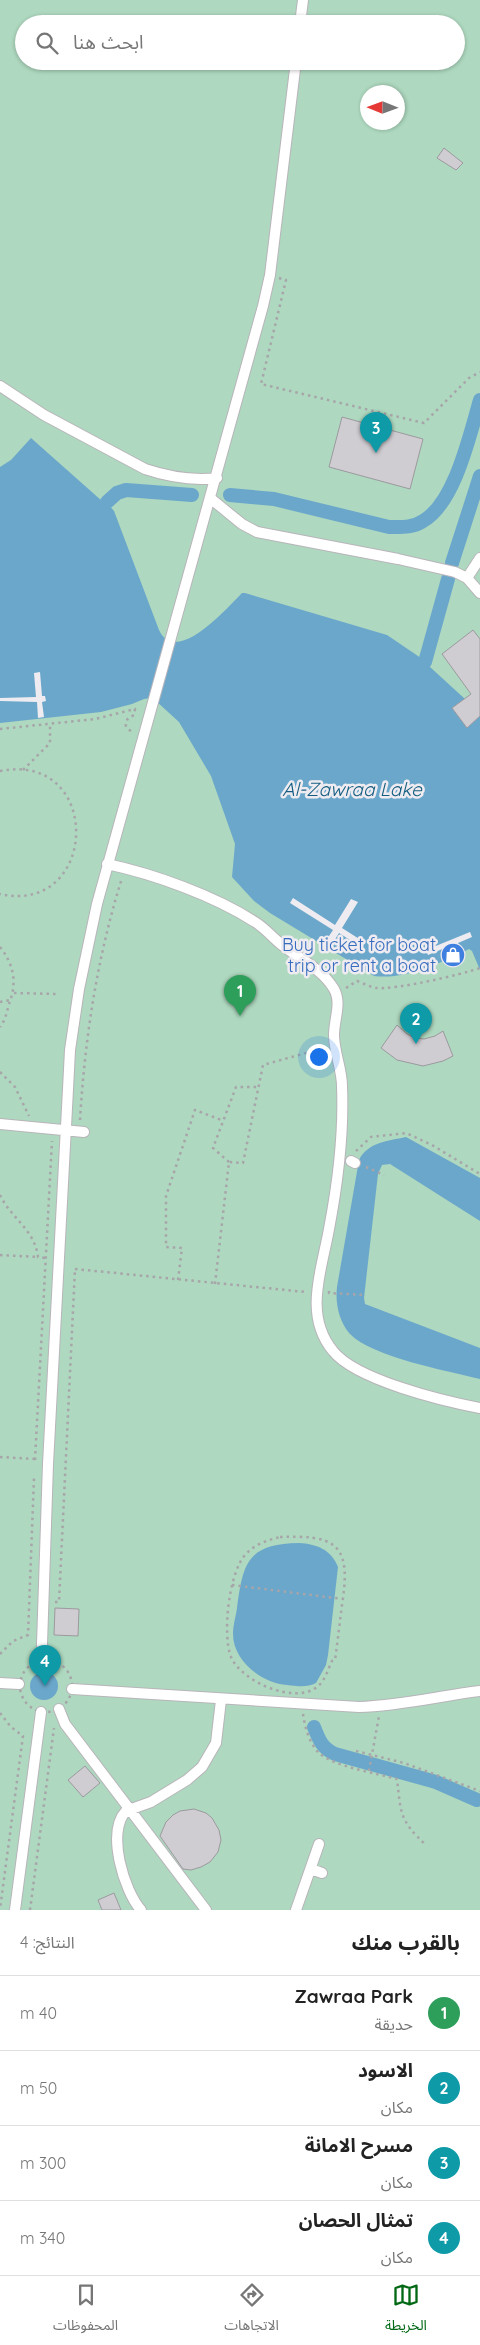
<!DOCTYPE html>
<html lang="ar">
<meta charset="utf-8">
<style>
body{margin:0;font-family:Quicksand,"Noto Sans Arabic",sans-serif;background:#f6f6f6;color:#222;direction:rtl}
.compass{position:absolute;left:360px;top:85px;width:45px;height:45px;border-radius:50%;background:#fff;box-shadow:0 1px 4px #0004;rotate:271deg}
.you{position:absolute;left:318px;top:1056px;width:18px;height:18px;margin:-12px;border:4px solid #fff;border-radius:50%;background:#1a73e8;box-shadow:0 0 0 8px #1a73e833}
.badge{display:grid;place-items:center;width:32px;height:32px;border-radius:50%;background:#016814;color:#fff;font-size:16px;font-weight:700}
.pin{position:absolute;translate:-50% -41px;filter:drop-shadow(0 1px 2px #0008)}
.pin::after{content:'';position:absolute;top:26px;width:18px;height:15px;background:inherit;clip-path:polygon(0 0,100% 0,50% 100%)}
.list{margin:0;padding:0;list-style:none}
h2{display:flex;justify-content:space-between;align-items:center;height:65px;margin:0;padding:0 20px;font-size:21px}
h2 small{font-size:16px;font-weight:400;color:#767676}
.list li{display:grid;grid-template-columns:32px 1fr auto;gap:15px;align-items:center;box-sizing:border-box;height:75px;padding:0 20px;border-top:1px solid #e0e0e0}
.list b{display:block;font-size:19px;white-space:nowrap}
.list p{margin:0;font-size:16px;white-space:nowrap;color:#767676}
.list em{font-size:16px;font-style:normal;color:#767676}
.icon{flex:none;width:28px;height:28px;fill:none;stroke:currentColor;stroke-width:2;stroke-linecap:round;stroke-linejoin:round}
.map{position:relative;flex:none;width:480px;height:1910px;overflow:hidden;direction:ltr}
.search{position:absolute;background:#fff;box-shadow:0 1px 4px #0004;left:15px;right:15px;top:15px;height:55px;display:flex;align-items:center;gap:12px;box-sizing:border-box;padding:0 18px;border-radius:28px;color:#767676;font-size:19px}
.sheet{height:365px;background:#fff}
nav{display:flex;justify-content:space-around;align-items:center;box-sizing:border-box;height:70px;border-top:1px solid #e0e0e0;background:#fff;font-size:14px;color:#767676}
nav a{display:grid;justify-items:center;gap:2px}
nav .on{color:#016814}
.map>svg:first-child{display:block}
</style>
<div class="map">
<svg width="480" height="1910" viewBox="0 0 480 1910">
<rect width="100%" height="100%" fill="#efecf1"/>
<path fill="#aed8bf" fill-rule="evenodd" d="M0 0H480V1910H0ZM24 24H456V61H24ZM368 92H398V122H368Z"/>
<path fill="#6ba7cb" d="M31 438 102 501 104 499 114 511 159 630C176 667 227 608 242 593H245L387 635 418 656 465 699 452 708 480 716V970L472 951 469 949C440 963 406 980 374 976L270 913 254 901 232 877 235 844 211 776 179 722 156 701 150 698 144 699 132 704 101 712 0 723V467L11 460Z
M406 1137 480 1178V1221L390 1164 382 1165 378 1174 364 1298 365 1304 480 1348V1379C448 1371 372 1357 350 1334 339 1322 335 1303 337 1287L359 1160C368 1142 388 1141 406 1137Z
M299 1543C316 1544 331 1549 338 1567L328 1655 326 1665 316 1683C307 1688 297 1686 287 1685 262 1683 233 1661 233 1634 233 1625 236 1616 237 1608 243 1563 247 1544 299 1543Z
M30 1686a14 14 0 1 1 28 0a14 14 0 1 1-28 0Z"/>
<path fill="#efecf1" d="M40 672 42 696H45L46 701 42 702 44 717 38 718 37 702 0 701V698L36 697 34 673Z
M293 898 335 925 351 899 358 902 342 928 364 942 361 947 339 933 329 949 323 945 333 930 290 903Z
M470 932 472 937 458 943 462 953 457 955 452 945 428 955 426 950Z"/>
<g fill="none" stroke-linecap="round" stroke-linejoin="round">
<path stroke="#6ba7cb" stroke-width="14" d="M230 495 274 499 389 527C401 527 413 528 423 521 455 503 470 434 480 400
M107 502 117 493 126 490 192 495
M452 563 480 476
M425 662 448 579
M314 1727C319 1740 322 1748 335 1754L436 1782 477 1800"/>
</g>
<path fill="#cfcdd2" stroke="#9c9a9f" d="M444 148 463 163 456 170 437 158Z
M342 417 423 439 410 489 329 467Z
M473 630 480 639V716L467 728 452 708 471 694 442 654Z
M397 1025 407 1034 415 1038 424 1039 435 1036 443 1031 453 1056 443 1061 423 1066 397 1060 381 1048Z
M55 1608 79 1609 78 1636 54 1635Z
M85 1766 100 1783 83 1797 68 1780Z
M194 1809 206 1813 212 1818 219 1830 221 1840 218 1852 210 1862 201 1867 191 1870 183 1869 160 1836 166 1822 173 1815 180 1811Z
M114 1893 121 1910H102L98 1900Z"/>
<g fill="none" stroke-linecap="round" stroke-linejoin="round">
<g stroke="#b8b5ba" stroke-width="12">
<path id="pedestrian" d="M300 24 303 0
M0 386 44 415 145 469C169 477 192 481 217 478
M210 498 242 524 257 532 398 559 455 572 467 578 480 593
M467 578 480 558
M107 864C154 874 215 896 255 922 265 928 273 938 282 945 300 959 322 969 334 989 342 1003 334 1019 334 1035 334 1052 342 1069 342 1086 344 1133 338 1182 329 1229 322 1269 303 1315 333 1351 356 1380 443 1401 480 1408
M0 1124 84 1132
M351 1161 355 1163
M44 1659 42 1644 48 1464 68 1089 70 1050 79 989 97 904 263 306 270 275 296 61
M0 1683 19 1684
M72 1689 359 1707C400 1706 439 1696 480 1691
M59 1709 65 1724 206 1910
M311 1869 322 1873
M15 1910 41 1712
M141 1910C124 1891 106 1832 126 1811L151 1802 187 1780 202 1767 216 1743 221 1700
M296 1910 319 1844"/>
</g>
<path stroke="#a7a5a9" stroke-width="2.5" stroke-dasharray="2.5 4" stroke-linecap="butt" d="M279 278 286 280 261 384 424 423 469 378 480 372
M0 729 95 719 135 709 134 715C128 718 125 720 126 727L133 733
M23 770 50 743V723
M0 771C104 751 99 916 0 894
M0 947C12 962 17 979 11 998 7 1008 7 1018 0 1027
M346 988 357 981C363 983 370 987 376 988 395 990 460 975 480 968
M14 993 58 994
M0 1002 10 1000
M0 1072 15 1087 29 1116
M80 1120C85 1037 97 958 122 878
M356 1151 371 1137 406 1133 432 1145 480 1174
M229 1162 213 1148 236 1087H258
M366 1167 384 1175
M0 1195C10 1217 35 1230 38 1257L45 1258
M0 1255 38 1257
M75 1269 306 1292
M178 1280 182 1248 166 1247V1196L195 1110 224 1121
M215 1284 229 1162 243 1163 263 1065 324 1048
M329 1291V1293L366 1295
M0 1457 35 1459
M35 1460 52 1141
M280 1537C332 1535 351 1542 343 1598 340 1619 338 1639 335 1660L332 1661C328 1669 325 1681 317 1687 294 1705 241 1681 231 1657 222 1634 229 1571 246 1554 255 1544 268 1540 280 1537Z
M232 1585 343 1599
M55 1602H59L75 1269
M0 1654 13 1641 28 1635 34 1478
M20 1686a26 26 0 1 1 52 0a26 26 0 1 1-52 0Z
M0 1713 11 1727 23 1736 0 1909
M303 1714C305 1727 309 1743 319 1753 335 1767 376 1773 397 1779 401 1813 399 1820 426 1845
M356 1751 404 1763 480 1791
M369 1771 379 1716
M30 1910 54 1728"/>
<use href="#pedestrian" stroke="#fff" stroke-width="10"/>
</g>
<defs>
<g id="shop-disc" transform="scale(1.25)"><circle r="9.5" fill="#3f7fe0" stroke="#efecf1"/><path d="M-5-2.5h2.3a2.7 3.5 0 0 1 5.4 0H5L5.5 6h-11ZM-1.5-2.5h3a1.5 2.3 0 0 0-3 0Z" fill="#fff"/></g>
</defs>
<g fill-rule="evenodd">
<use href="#shop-disc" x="453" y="955"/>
</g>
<g text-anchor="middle" stroke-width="5" stroke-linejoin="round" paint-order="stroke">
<g font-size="18" fill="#366cbe" stroke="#efecf1" text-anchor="end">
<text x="436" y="951">Buy ticket for boat<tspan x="436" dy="21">trip or rent a boat</tspan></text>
</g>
<g font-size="19" font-style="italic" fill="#145d81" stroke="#efecf1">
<text x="352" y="796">Al-Zawraa Lake</text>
</g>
</g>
</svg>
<svg class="compass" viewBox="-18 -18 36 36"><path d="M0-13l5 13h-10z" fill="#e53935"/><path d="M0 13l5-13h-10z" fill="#767676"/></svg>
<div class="you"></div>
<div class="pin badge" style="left:240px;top:1016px;background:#2e9e5b">1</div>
<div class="pin badge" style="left:416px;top:1044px;background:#0f9aa8">2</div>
<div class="pin badge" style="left:376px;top:453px;background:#0f9aa8">3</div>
<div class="pin badge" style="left:45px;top:1686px;background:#0f9aa8">4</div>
<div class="search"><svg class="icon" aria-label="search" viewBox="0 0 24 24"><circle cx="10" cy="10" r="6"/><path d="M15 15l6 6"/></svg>ابحث هنا</div>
</div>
<section class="sheet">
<h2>بالقرب منك<small>النتائج: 4</small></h2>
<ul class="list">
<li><span class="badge" style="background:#2e9e5b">1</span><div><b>Zawraa Park</b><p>حديقة</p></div><em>40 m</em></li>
<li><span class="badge" style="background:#0f9aa8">2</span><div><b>الاسود</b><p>مكان</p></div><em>50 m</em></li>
<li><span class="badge" style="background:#0f9aa8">3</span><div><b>مسرح الامانة</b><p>مكان</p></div><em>300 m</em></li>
<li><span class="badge" style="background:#0f9aa8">4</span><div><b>تمثال الحصان</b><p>مكان</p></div><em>340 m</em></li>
</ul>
</section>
<nav>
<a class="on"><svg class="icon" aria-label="map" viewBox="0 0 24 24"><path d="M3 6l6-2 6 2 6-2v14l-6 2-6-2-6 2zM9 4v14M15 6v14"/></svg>الخريطة</a>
<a><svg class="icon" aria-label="directions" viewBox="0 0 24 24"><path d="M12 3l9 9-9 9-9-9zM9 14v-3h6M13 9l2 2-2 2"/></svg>الاتجاهات</a>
<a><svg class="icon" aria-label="saved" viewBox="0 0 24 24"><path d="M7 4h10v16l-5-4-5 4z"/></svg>المحفوظات</a>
</nav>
